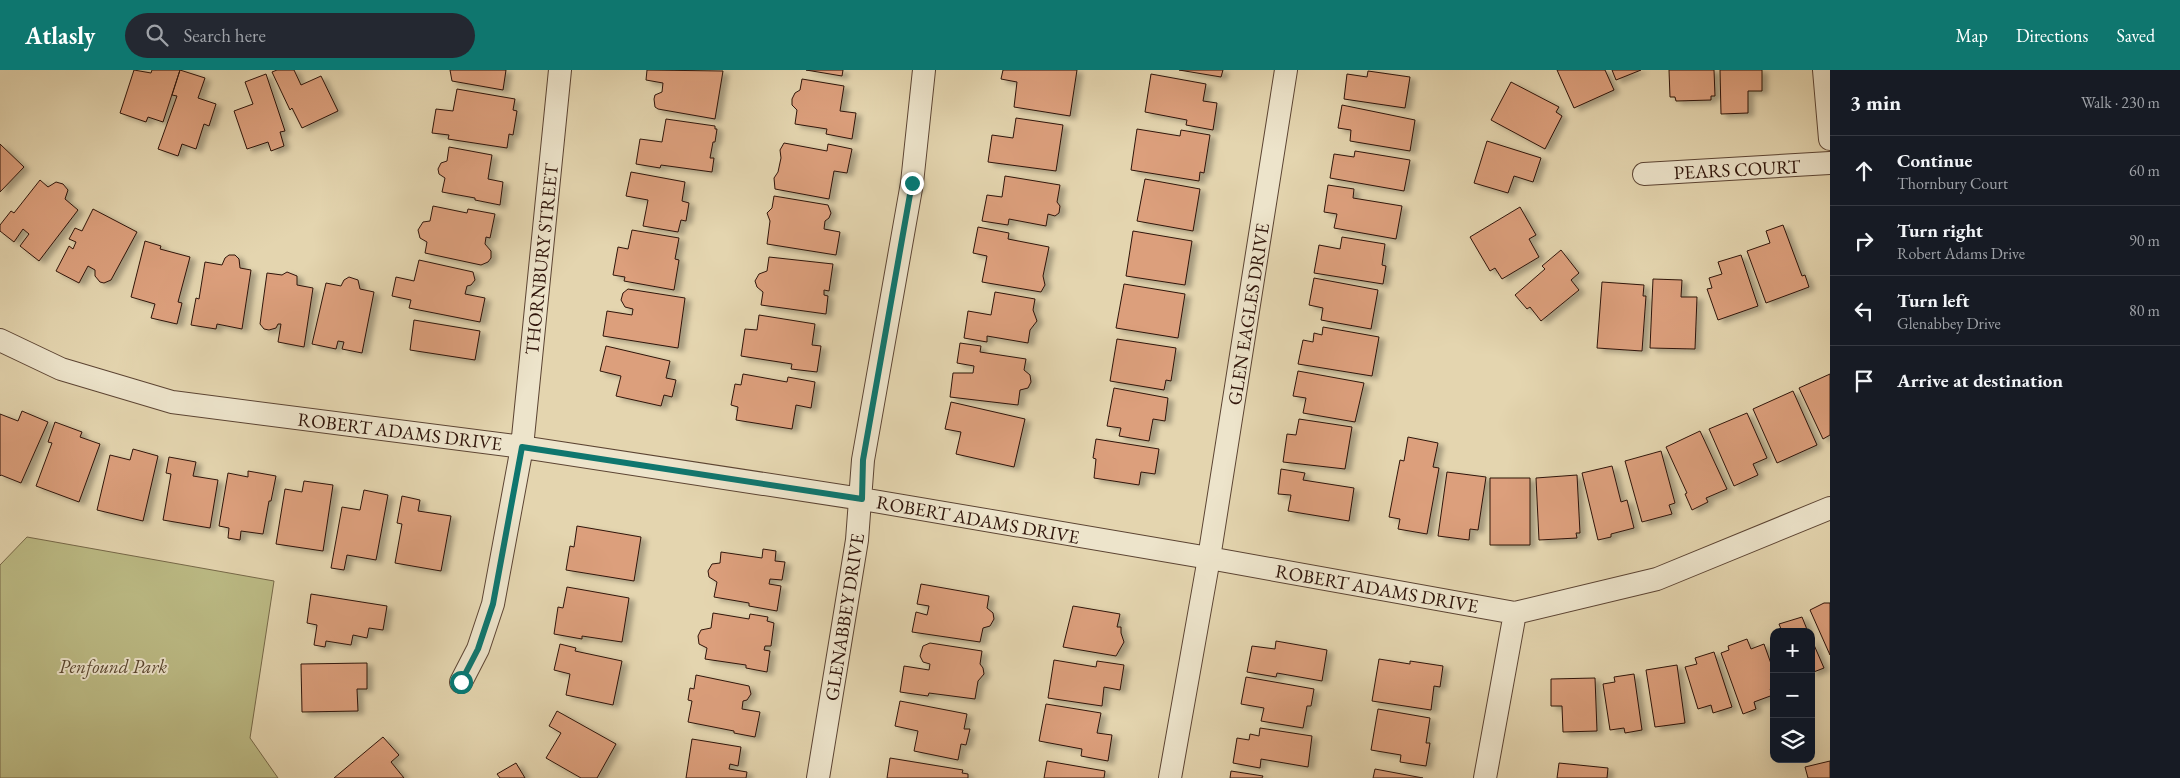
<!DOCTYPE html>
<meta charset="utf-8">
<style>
body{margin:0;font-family:"EB Garamond",serif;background:#242831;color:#f1f3f6}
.controls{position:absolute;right:15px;bottom:15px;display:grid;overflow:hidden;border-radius:10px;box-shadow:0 5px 20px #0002}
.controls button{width:45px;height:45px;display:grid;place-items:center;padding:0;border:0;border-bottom:1px solid #363941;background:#171b24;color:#f1f3f6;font:25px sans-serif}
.stop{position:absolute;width:15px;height:15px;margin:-11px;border:4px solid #0f766e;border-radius:50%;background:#fff}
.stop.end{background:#0f766e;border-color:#fff;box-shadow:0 1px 5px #0008}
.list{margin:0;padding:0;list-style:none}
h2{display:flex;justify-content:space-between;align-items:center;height:65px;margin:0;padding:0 20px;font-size:21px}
h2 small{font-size:16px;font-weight:400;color:#9ea1a6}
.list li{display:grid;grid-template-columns:32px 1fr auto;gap:15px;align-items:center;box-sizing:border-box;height:70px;padding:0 20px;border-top:1px solid #363941}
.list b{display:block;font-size:19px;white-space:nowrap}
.list p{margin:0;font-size:16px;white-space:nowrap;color:#9ea1a6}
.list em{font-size:16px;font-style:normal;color:#9ea1a6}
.icon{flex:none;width:28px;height:28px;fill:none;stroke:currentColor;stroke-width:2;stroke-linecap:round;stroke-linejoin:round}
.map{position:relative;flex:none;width:1830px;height:708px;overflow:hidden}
header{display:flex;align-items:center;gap:30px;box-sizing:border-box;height:70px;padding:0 25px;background:#0f766e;color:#fff}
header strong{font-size:24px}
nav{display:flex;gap:28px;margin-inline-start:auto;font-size:18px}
.search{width:350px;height:45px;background:#242831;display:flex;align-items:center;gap:12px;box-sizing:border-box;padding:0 18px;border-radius:28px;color:#9ea1a6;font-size:19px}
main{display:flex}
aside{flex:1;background:#171b24}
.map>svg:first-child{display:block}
</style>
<header>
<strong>Atlasly</strong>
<div class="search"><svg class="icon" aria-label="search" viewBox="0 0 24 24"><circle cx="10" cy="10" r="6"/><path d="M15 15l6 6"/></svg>Search here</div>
<nav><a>Map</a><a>Directions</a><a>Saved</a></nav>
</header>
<main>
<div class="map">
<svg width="1830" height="708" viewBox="0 0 1830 708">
<defs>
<filter id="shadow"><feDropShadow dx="5.5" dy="3" stdDeviation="2.5" flood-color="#0004"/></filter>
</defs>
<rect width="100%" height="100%" fill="#e4d5af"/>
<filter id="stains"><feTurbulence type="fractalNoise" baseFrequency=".004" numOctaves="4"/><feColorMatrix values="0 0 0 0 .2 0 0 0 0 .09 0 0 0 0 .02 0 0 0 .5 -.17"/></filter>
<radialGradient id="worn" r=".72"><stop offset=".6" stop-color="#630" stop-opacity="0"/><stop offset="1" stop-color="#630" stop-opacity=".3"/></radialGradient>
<path fill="#bcbb85" stroke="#766848" d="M27 467 274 511 250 668 278 708H0V495Z"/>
<path fill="#dc9f7c" stroke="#2f140a" filter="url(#shadow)" d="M134 0 151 3 152 0H180L163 52 148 47 146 52 120 43Z
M180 0 205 8 198 28 216 34 209 56 204 54 196 79 182 74 178 86 158 79 177 26 172 25Z
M277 0H294L301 15 321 6 338 41 302 58 292 38 290 40 272 2Z
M450 0H506L503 20 452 11Z
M647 0 723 1 715 49 658 39 655 37 654 29 655 25 662 22 663 13 646 10Z
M806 0H843L842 6Z
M1003 0H1077L1070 46 1014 37 1017 12 1001 9Z
M1179 0H1223L1221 7Z
M1557 0H1605L1614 20 1574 38Z
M1612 0H1641L1616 10Z
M1669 0H1714L1715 26H1711V30L1676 31 1675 27H1670Z
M1720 0H1762V21H1748V43L1721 44Z
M1368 1 1410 7 1405 38 1344 29 1347 4 1367 7Z
M266 4 285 61 280 62 284 76 271 81 268 72 247 79 234 41 253 34 245 12Z
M1151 4 1206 14 1203 31 1217 33 1213 60 1186 55 1187 50 1145 42Z
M802 9 844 16 840 41 856 43 852 69 826 64 827 59 795 54 797 40 792 35V29L795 23 800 20Z
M1511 12 1559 37 1556 42 1562 46 1545 79 1491 50Z
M457 19 515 29 513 40 517 41 513 65 509 64 507 78 448 69 449 65 432 63 436 39 453 41Z
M1342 35 1415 50 1410 81 1350 71 1351 60 1338 58Z
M1016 48 1063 55 1056 101 988 92 992 65 1013 68Z
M666 49 715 56V59H717L715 72H713L710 88H714L712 102 661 95 660 98 636 94 640 69 662 72Z
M1137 59 1180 66 1181 60 1210 65 1204 103 1200 102 1199 111 1131 100Z
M1487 71 1541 88 1533 112 1514 106 1508 123 1474 113Z
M784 73 827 81 828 74 852 79 847 103 834 101 829 129 775 119 774 108 778 102 781 88 780 80Z
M0 74 24 97 0 122Z
M449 77 492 85 488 109 503 112 500 135 475 130V128L442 122 445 108 439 104 438 99 441 93 447 91Z
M1355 81 1410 90 1404 121 1330 108 1334 84 1354 87Z
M631 102 685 112 682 131 689 133 686 151 681 150 678 162 643 156 648 130 626 126Z
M1005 106 1060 115 1057 132 1060 136 1059 143 1055 146 1048 144 1046 156 1009 149 1008 155 982 151 987 125 1002 127Z
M1145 109 1200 119 1193 161 1137 151Z
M40 110 48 117 56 112 63 114 68 120 65 129 78 140 39 191 20 176 29 164 23 159 14 172 0 161V155L11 141 14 143Z
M1328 115 1354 119 1353 128 1402 136 1396 169 1334 158 1337 144 1324 142Z
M774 126 828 135 831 143 829 148 825 151 824 159 840 162 836 185 767 174 770 151 767 143 772 138Z
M433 136 467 143 468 139 495 144 490 168 486 167 485 174 491 181V188L488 192 481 195 425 183 427 172 420 168 418 160 423 152 430 151Z
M1520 137 1536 165 1529 169 1539 187 1502 209 1495 198 1490 201 1470 167Z
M93 139 137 162 111 210 104 213 100 212 95 206V200L88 196 79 213 56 201 69 176 73 179 76 172 69 169 75 158 82 161Z
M1783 155 1802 206 1805 205 1809 217 1766 233 1747 181 1770 173 1766 161Z
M978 157 1009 163 1008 169 1049 177 1043 206 1045 215 1041 222 982 212 987 186 973 183Z
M632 160 679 168 675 189 679 190 674 220 624 211 625 207 613 205 618 177 628 179Z
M1133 161 1192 171 1185 215 1126 206Z
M1342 167 1385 174 1382 195 1386 196 1383 214 1314 203 1319 175 1340 179Z
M145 171 161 176 160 179 190 187 178 232 182 233 177 254 151 248 155 234 131 227Z
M1561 180 1579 203 1571 210 1579 220 1541 251 1530 237 1527 239 1515 225 1545 199 1542 196Z
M229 185H235L239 189 240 198 251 200 242 259 217 254 216 259 191 255 196 228 199 229 205 192 222 195 225 188Z
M1741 185 1758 236 1718 250 1707 219 1712 218 1709 208 1722 204 1718 192Z
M769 187 833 194 829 221 824 220V225L828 226 826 244 761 235 763 222 757 217 755 211 759 204 767 201Z
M419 190 473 202 475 210 471 215 467 216 465 224 485 228 480 252 409 238 411 230 392 226 396 207 414 211Z
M287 202 297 206V215L313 218 304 277 278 272 281 254H278L276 258 269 260 264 259 260 254 267 203 282 205Z
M349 207 358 210 360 219 374 222 362 283 342 279 344 272 338 271 336 279 312 274 326 213 341 216 344 210Z
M1314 208 1378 220 1371 259 1321 250 1323 238 1309 235Z
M1653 209 1682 210 1681 227H1697L1695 279 1650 278Z
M1602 212 1644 215 1643 226H1646L1642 281 1597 278Z
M1124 214 1185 224 1178 268 1116 258Z
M628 219 685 228 678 278 603 266 607 241 632 245 633 239 625 237 621 230 623 223Z
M995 222 1035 229 1033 240 1037 251 1030 260 1028 273 987 266V272L964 268 968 241 991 245Z
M759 245 815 254 812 275 821 276 817 302 791 299 792 294 741 286 745 259 757 260Z
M414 250 480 261 475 290 410 280Z
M1323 257 1379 267 1372 306 1298 294 1303 270 1313 272 1314 263 1322 265Z
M1117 269 1176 278 1171 311 1166 310 1164 320 1110 311Z
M960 273 981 276 980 282 1026 289 1024 300 1030 305 1031 312 1028 318 1020 320 1018 335 950 327 953 303H973L974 296 957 293Z
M606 276 670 291 666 308 676 310 672 327 664 325 661 336 616 326 621 306 600 301Z
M1298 301 1364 313 1355 352 1303 343 1306 328 1293 326Z
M743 304 787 312 788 307 815 312 811 338 796 335 792 359 736 350 738 337 731 335 735 314 741 315Z
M1830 304V365L1823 369 1799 318Z
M1114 318 1168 328 1165 351 1153 349 1149 371 1119 366 1121 358 1107 356Z
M1793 321 1817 375 1777 393 1753 339Z
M951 332 1025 349 1014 397 956 384 961 362 945 359Z
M22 341 48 352 21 413 1 405 0 406V344L18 351Z
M1747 343 1767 388 1753 394 1758 405 1734 416 1709 359Z
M1299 349 1352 357 1345 399 1283 392 1287 364 1296 365Z
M55 352 82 362 80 367 100 374 79 432 36 416 52 373 48 372Z
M1700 361 1727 419 1706 428 1708 432 1692 440 1685 424 1687 423 1666 377Z
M1408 367 1438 373 1433 397 1439 398 1427 464 1398 459 1400 449 1389 447 1400 390 1404 391Z
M1096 369 1159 379 1155 404 1141 402 1139 415 1094 408 1096 389 1093 388Z
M133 379 158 386 143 451 97 440 110 385 130 390Z
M1661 381 1675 433 1669 435 1672 444 1642 452 1625 391Z
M169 387 196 392 193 406 218 410 210 458 163 450 171 404 166 403Z
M1612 396 1621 432 1627 430 1634 458 1611 464V467L1598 470 1582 403Z
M1281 399 1305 403 1303 410 1354 418 1349 451 1288 441 1291 425 1278 424Z
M248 401 276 406 271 431H269L263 464 241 461 240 470 228 468 229 458 219 456 228 403 248 407Z
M1447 402 1486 407 1478 460 1470 459 1469 470 1438 466Z
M1577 405 1580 463H1576L1577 468 1539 470 1536 408Z
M1490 408H1530V475H1490Z
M304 411 333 415 323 481 276 474 285 419 302 422Z
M364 420 388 425 376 490 347 485 344 500 331 498 342 437 360 440Z
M402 426 420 430 418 441 451 446 441 501 395 493 402 454 397 453Z
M577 456 641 467 634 511 566 500 570 476 574 477Z
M763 479 776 481 775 491 785 492 782 510 770 509 769 514 781 516 777 541 749 536V533L714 527 717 512 709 507 708 501 712 494 720 493 721 482 762 488Z
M921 514 989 526 987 538 993 543 994 549 990 556 983 558 980 572 912 562 916 542 927 545 929 536 917 534Z
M567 517 629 528 622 572 582 566V569L554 564 558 537 563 538Z
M311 524 387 536 383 560 369 558 367 568 353 565 351 575 326 571 325 577 314 575 317 555 307 553Z
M1824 533H1830V585L1810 540Z
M1073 536 1120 544 1117 557H1121V563L1124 572 1116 586 1063 577Z
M713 543 749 549 750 544 768 547 767 551 774 553 771 576H765L764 580 770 581 767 602 746 598V595L705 589 707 578 699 574 698 566 701 560 711 558Z
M1802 547 1808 562H1774L1781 559 1779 554Z
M1811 568 1824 598 1811 603Z
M1747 569 1751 579 1764 574 1774 602V617L1770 619 1773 625 1754 632 1756 639 1743 644 1721 583 1729 580 1728 576Z
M1276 571 1327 580 1322 611 1277 603 1276 607 1247 602 1252 576 1275 579Z
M930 573 982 581 980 594 983 598 984 604 978 611 975 629 929 623 928 626 900 622 904 596 929 600 930 594 923 592 920 586 923 576Z
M560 574 576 578 575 581 622 591 613 635 566 625 570 604 554 600Z
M1714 582 1732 637 1713 643 1711 635 1698 639 1685 597 1697 594 1695 588Z
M1379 589 1410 594V591L1443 596 1440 617 1434 616 1431 640 1372 631Z
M1054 590 1096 597 1097 591 1124 595 1120 620 1104 617 1102 636 1048 628Z
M367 593V619H357L358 641 302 642 301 594Z
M1677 595 1685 653 1655 657 1646 600Z
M1634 604 1642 660 1625 663 1624 658 1610 660 1603 614 1615 612 1614 607Z
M696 605 749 616 751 624 747 630 743 631 742 639 760 642 755 667 734 663V661L688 652 692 631 688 630 690 618 694 619Z
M1246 607 1314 619 1311 636H1307L1303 658 1261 651 1264 638 1241 634Z
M1595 608 1597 661 1563 662 1562 636H1551V609Z
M900 631 967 644 964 659H970L966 675 961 674 958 690 914 681 918 661 895 656Z
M1046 634 1101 643 1097 663 1112 665 1108 691 1081 686 1082 679 1039 671Z
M1378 639 1430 648 1426 673H1430L1426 696 1400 692 1401 685 1371 680Z
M557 641 616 674 597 708H581L546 688 561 663 549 656Z
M1260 658 1312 666 1308 697 1261 689 1260 698 1233 693 1237 668 1249 670 1250 664 1259 666Z
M383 667 399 685 391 692 404 708H334Z
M692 669 741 677 738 696 730 694 729 699 747 702 746 708H686Z
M890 688 963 700 962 703 968 704V708H887Z
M1047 691 1105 701 1104 708H1044Z
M1830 691V708H1808L1805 697Z
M516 693 525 708H500L497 704Z
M1559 693 1608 698 1607 708H1557Z
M1375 699 1423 708H1373Z
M1231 701 1263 706 1262 708H1230Z"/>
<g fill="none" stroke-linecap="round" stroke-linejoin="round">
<g stroke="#5c4433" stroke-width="24">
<path id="minor" d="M1824 0 1830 69
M1644 104 1830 93
M0 270 61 299 172 332 522 377 862 429 1209 488 1515 543 1657 509 1830 438
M461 612 478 579 493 534 522 377 560 0
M818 708 857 470 863 390 912 113 924 0
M1170 708 1209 488 1286 0
M1485 708 1515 543"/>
</g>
<use href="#minor" stroke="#ede4cb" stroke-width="22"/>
</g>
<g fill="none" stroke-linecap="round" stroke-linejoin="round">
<path stroke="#0f766e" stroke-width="6" d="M461 612 478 579 493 534 522 377 862 429 863 390 912 113"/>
</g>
<g text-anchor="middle" stroke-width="4" stroke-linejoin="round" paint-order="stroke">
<g font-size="19" fill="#2f140a" stroke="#ede4cb">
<text transform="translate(1737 99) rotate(-3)" y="7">PEARS COURT</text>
<text transform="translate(541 189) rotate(-84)" y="7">THORNBURY STREET</text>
<text transform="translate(1248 244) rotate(-81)" y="7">GLEN EAGLES DRIVE</text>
<text transform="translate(400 361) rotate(7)" y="7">ROBERT ADAMS DRIVE</text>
<text transform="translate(978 449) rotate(10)" y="7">ROBERT ADAMS DRIVE</text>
<text transform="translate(1377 518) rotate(10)" y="7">ROBERT ADAMS DRIVE</text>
<text transform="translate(844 547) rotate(-81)" y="7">GLENABBEY DRIVE</text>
</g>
<g font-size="19" font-style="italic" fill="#59462f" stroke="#ede4cb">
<text x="113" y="603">Penfound Park</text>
</g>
</g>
<rect width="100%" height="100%" filter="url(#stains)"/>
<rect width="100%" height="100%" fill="url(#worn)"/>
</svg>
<div class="controls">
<button>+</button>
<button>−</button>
<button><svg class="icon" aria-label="layers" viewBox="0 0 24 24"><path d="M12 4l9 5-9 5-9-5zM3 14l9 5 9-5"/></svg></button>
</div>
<div class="stop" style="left:461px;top:612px"></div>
<div class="stop end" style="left:912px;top:113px"></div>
</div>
<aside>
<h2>3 min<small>Walk · 230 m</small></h2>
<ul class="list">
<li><svg class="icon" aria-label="ahead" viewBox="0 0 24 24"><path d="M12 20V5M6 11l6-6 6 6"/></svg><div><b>Continue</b><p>Thornbury Court</p></div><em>60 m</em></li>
<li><svg class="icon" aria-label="right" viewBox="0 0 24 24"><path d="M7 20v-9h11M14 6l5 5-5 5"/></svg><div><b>Turn right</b><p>Robert Adams Drive</p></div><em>90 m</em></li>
<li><svg class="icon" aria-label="left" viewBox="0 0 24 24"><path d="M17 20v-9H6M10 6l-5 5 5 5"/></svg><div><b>Turn left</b><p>Glenabbey Drive</p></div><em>80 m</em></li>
<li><svg class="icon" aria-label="arrive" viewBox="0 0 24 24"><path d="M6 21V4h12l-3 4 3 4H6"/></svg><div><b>Arrive at destination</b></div></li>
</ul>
</aside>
</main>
